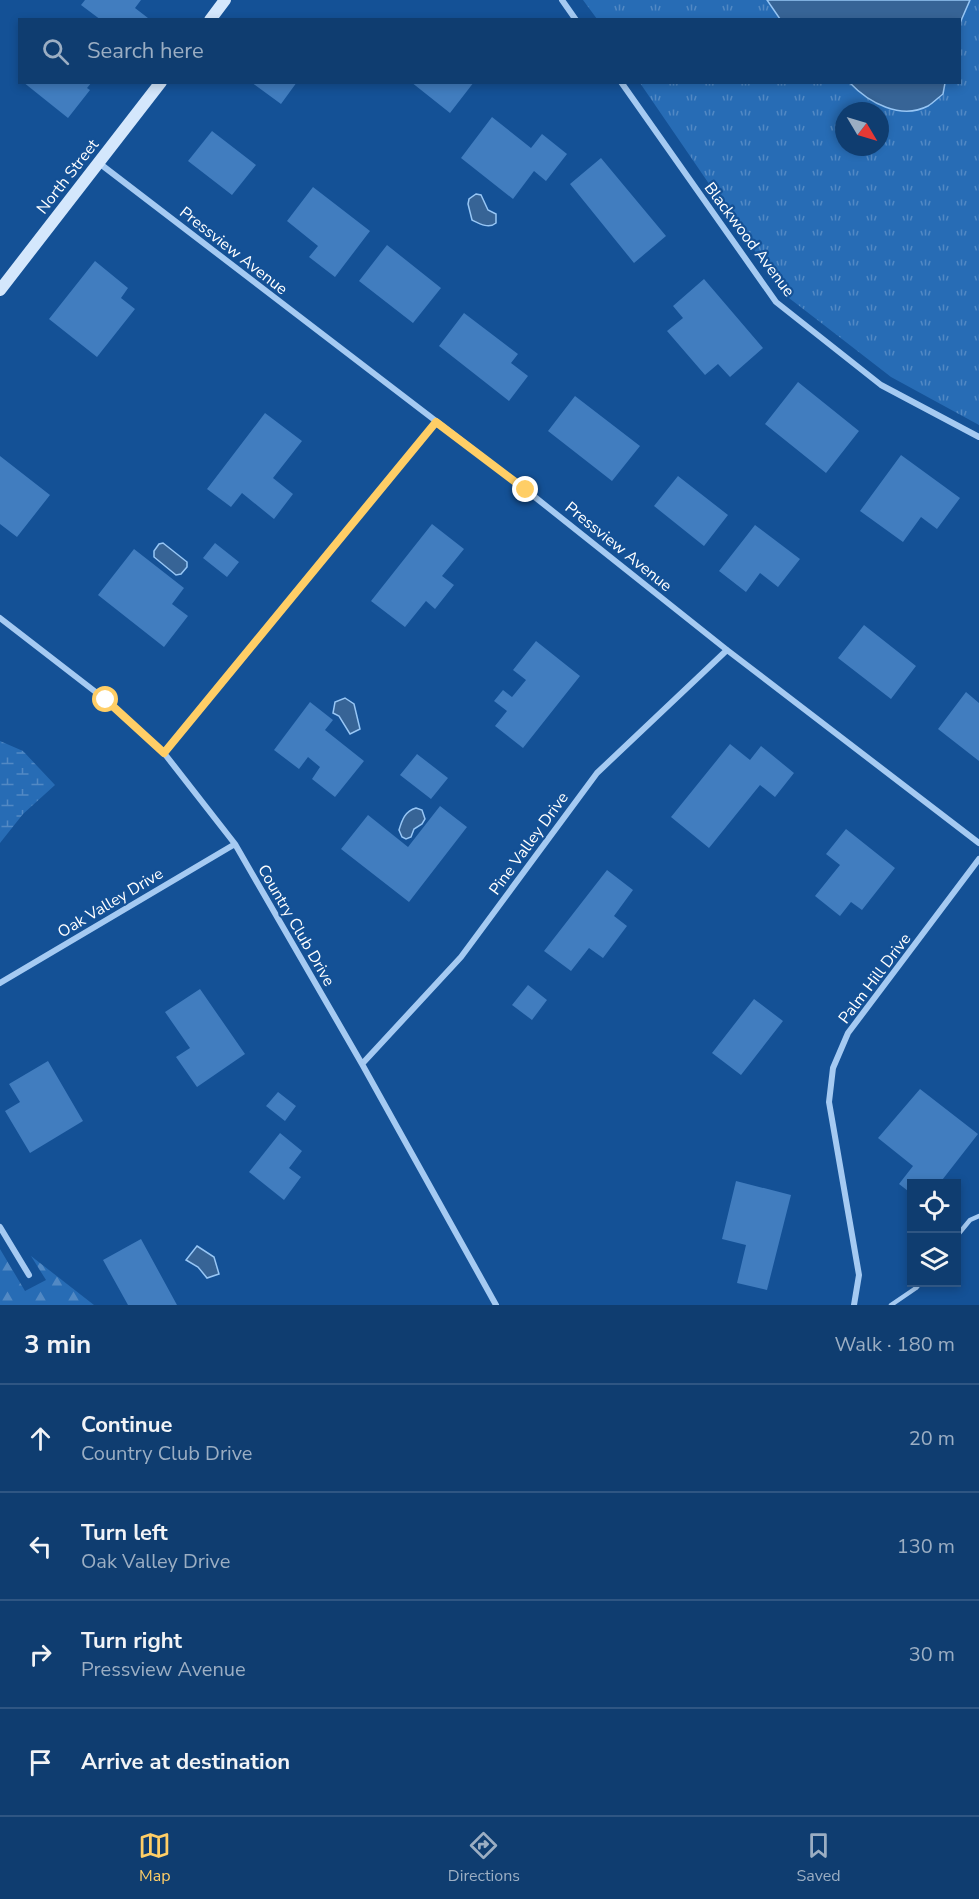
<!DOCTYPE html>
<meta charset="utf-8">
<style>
body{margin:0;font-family:"Nunito Sans",sans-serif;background:#184475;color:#f1f3f6}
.controls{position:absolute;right:18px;bottom:18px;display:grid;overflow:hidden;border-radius:0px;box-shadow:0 3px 9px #0003}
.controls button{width:54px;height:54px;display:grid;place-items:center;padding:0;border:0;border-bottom:2px solid #2f5683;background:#0f3d70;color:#f1f3f6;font:30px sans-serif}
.compass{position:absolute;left:835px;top:102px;width:54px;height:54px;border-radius:50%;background:#0f3d70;box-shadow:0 3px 9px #0003;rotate:128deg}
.stop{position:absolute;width:18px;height:18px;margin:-14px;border:4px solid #ffce66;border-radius:50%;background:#fff}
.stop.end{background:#ffce66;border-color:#fff;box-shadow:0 2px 6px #0008}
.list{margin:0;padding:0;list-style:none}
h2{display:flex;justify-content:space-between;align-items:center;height:78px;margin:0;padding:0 24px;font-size:26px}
h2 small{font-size:20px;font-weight:400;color:#9baec3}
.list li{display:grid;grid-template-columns:39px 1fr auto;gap:18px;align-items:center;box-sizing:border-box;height:108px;padding:0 24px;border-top:2px solid #2f5683}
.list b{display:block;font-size:22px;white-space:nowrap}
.list p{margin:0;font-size:20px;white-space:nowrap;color:#9baec3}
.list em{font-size:20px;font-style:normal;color:#9baec3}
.icon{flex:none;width:33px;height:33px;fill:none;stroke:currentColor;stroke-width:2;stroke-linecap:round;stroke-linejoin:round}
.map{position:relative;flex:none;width:979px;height:1305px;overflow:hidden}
.search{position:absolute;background:#0f3d70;box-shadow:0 3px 9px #0003;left:18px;right:18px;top:18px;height:66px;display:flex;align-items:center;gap:15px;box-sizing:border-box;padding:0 21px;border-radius:0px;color:#9baec3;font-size:22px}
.sheet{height:510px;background:#0f3d70}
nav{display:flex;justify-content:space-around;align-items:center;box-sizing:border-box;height:84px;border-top:2px solid #2f5683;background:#0f3d70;font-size:16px;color:#9baec3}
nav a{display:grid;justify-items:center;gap:3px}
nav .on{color:#ffce66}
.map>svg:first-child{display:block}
</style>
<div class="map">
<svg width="979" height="1305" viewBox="0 0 979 1305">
<defs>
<pattern id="grass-tufts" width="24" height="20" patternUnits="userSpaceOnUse" patternTransform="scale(1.5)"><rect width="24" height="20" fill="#276cb5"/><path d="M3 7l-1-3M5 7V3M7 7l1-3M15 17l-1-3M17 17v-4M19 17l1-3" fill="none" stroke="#5289c4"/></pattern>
<pattern id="forest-firs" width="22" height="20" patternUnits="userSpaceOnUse" patternTransform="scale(1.5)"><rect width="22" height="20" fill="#276cb5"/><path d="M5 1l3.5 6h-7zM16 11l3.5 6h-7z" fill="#5289c4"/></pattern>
<pattern id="wetland-marsh" width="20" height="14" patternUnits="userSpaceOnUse" patternTransform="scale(1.5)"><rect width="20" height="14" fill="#276cb5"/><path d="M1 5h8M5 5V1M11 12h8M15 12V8" fill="none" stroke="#5289c4"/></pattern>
</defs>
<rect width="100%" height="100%" fill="#145196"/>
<path fill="url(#grass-tufts)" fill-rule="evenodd" d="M583 0H979V425L891 377 789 298 779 286 640 83 960 82V20L597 19ZM844 111H880V147H844Z"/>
<path fill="url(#forest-firs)" d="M0 1249 25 1291 46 1280 31 1256 94 1305H0Z"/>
<path fill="url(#wetland-marsh)" d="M0 741 23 751 55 785 23 814 0 843Z"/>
<path fill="#376496" stroke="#97c6f5" stroke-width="1.5" d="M767 0H970L960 23V20L780 19Z
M850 83H945L943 94C939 97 933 103 928 106 901 120 869 103 850 83Z
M476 194 481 195 488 210 496 214V223C489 229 480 224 472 220L468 204 469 199Z
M163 543 187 562V567L181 574 176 575 154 557V551L159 544Z
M345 698 354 704 360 729 350 734 339 716 333 713 335 702Z
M416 808 422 810 425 819 422 824 414 829 411 837 406 839 402 837 399 830C402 820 405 811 416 808Z
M197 1246 214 1257 219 1274 207 1278 198 1267 186 1260Z"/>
<path fill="#417dbf" d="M85 0H141L135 8 148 18 147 20H101L81 5Z
M23 82H92L87 88 90 90 68 118Z
M251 82H297L281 104Z
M411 82H474L450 113Z
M492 117 531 148 542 134 567 154 546 181 534 171 513 199 461 158Z
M212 131 256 165 232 195 188 161Z
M601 158 666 236 634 263 570 184Z
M313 187 370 231 335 277 309 257 318 246 287 221Z
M387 245 441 288 413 323 359 281Z
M95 261 128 288 121 298 135 309 97 357 49 319Z
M704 279 763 348 730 377 718 364 705 375 667 331 683 318 673 306Z
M464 313 518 354 511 363 528 376 509 401 439 346Z
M798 382 859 431 826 473 765 424Z
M575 396 640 446 612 481 548 431Z
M265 413 302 441 273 478 293 494 274 519 242 493 231 507 207 489Z
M901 455 960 498 937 529 921 517 903 542 860 511Z
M0 456 50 495 17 537 0 524Z
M678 476 728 515 704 546 654 506Z
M432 524 464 549 442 576 454 585 435 609 426 601 405 627 371 601Z
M755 525 800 559 778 587 760 573 746 592 719 571Z
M215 543 239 562 227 577 203 558Z
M134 549 184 588 172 604 188 616 164 647 98 595Z
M864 625 916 666 891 699 838 658Z
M536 641 580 676 523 748 495 726 507 711 494 701 503 690 512 697 526 680 513 670Z
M966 692 979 703V761L938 729Z
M310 702 333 720 325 730 364 761 335 797 312 779 320 767 308 757 299 769 274 750Z
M730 744 750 760 761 746 794 773 775 797 760 785 709 848 671 817Z
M417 754 448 778 431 799 400 775Z
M440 806 467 827 409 902 341 849 368 815 408 847Z
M846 829 895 868 862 910 851 902 840 916 815 896 840 865 826 854Z
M607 870 633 890 614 916 627 926 603 958 589 948 571 971 544 951Z
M528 985 547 1000 532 1020 512 1005Z
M200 989 245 1054 197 1087 176 1057 190 1048 165 1012Z
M754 999 783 1021 741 1075 712 1053Z
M48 1061 83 1121 30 1153 5 1111 20 1102 9 1084Z
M920 1089 978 1134 939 1184H912V1194L899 1184 913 1166 878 1138Z
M278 1092 296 1106 285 1121 266 1106Z
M280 1133 302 1151 289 1168 301 1177 284 1200 249 1172Z
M736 1181 791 1195 767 1290 737 1283 746 1245 722 1239Z
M141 1239 177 1305H128L103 1260Z"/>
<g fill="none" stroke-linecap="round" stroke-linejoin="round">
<path stroke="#a5caf2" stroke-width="4.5" d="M956 1237 970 1220 979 1216
M891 1305 916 1288 921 1282"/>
<path stroke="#a5caf2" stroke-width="6" d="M562 0 576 20
M621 82 776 302 881 385 979 437
M99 163 526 490 727 650 979 843
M0 618 106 700 164 753 235 844 362 1064 496 1305
M164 753 436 422
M0 983 235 844
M362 1064 461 957 597 773 727 650
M0 1227 29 1275
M854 1305 859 1275 829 1102 833 1068 848 1033 979 859"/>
<path stroke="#d4e7fc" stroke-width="12" d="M210 20 225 0
M0 290 161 82"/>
</g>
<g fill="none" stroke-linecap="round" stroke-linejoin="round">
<path stroke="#ffce66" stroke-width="8" d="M106 700 164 753 436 422 526 490"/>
</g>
<g text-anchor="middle" stroke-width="4.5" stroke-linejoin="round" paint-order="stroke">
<g font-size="16" fill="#fff" stroke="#145196">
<text transform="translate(67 176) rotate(-52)" y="6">North Street</text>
<text transform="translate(750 239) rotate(53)" y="6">Blackwood Avenue</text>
<text transform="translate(234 250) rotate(38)" y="6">Pressview Avenue</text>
<text transform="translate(619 546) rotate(39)" y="6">Pressview Avenue</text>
<text transform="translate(528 843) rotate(-54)" y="6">Pine Valley Drive</text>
<text transform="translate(110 902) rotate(-31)" y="6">Oak Valley Drive</text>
<text transform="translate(297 925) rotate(60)" y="6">Country Club Drive</text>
<text transform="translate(874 978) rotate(-53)" y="6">Palm Hill Drive</text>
</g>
</g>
</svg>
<div class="controls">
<button><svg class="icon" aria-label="locate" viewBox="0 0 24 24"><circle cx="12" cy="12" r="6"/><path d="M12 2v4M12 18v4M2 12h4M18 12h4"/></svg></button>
<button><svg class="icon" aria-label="layers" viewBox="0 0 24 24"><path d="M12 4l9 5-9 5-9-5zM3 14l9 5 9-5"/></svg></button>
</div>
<svg class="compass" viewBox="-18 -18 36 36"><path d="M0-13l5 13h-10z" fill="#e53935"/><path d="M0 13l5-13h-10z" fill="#9baec3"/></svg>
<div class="stop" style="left:106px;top:700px"></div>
<div class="stop end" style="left:526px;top:490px"></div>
<div class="search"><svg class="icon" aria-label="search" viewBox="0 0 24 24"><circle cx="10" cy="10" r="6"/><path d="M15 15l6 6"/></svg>Search here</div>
</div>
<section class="sheet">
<h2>3 min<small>Walk · 180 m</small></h2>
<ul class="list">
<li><svg class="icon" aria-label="ahead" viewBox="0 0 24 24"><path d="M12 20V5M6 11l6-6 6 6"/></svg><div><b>Continue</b><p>Country Club Drive</p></div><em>20 m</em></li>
<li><svg class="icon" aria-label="left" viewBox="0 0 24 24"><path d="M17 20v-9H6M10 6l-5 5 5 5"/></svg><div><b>Turn left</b><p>Oak Valley Drive</p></div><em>130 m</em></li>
<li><svg class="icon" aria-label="right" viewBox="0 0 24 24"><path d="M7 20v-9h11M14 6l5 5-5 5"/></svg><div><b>Turn right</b><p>Pressview Avenue</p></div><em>30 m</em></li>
<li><svg class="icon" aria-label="arrive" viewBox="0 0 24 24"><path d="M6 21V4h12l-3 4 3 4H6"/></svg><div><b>Arrive at destination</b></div></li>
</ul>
</section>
<nav>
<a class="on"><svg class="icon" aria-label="map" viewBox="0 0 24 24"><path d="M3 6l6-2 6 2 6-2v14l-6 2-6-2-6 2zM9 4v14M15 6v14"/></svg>Map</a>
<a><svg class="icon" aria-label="directions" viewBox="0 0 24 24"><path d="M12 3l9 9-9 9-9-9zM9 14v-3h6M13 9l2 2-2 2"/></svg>Directions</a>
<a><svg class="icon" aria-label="saved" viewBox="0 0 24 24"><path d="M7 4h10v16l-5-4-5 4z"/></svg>Saved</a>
</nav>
